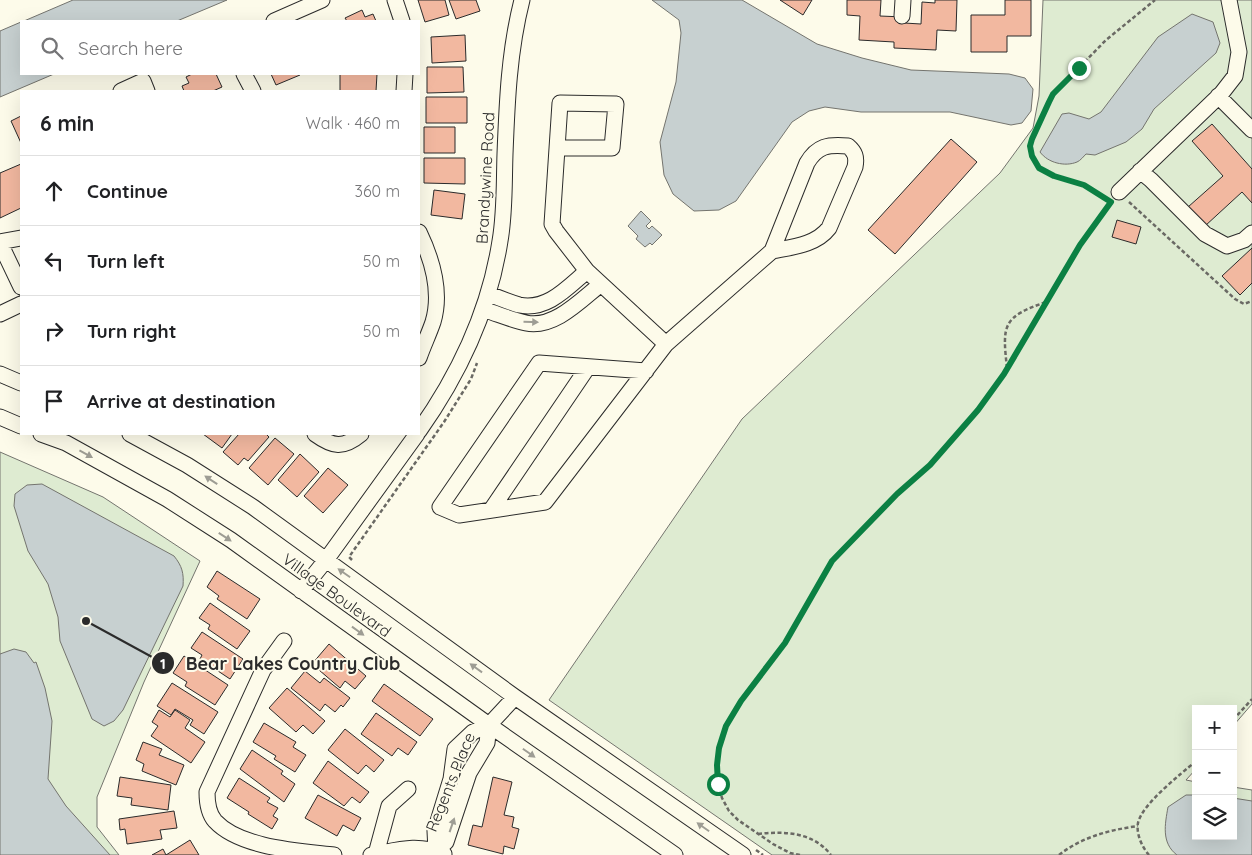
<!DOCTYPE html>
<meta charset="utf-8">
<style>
body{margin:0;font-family:Quicksand,sans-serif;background:#f6f6f6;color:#202124}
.controls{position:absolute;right:15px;bottom:15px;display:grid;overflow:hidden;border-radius:0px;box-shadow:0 5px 20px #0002}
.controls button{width:45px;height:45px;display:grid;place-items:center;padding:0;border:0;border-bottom:1px solid #e0e0e0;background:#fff;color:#202124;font:25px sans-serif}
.stop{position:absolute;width:15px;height:15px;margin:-11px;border:4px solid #0b8043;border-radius:50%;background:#fff}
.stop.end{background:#0b8043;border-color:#fff;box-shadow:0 1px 5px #0008}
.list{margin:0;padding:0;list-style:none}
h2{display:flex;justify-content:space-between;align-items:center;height:65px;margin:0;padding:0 20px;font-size:21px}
h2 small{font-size:16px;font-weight:400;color:#757577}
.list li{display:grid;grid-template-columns:32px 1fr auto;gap:15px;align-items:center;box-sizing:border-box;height:70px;padding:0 20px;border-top:1px solid #e0e0e0}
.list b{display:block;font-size:19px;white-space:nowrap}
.list em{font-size:16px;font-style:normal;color:#757577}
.icon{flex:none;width:28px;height:28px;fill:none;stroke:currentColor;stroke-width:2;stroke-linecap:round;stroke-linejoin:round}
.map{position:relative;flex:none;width:1252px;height:855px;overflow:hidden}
.search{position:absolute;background:#fff;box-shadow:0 5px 20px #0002;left:20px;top:20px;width:400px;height:55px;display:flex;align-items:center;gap:12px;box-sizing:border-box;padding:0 18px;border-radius:0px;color:#757577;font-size:19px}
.panel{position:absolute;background:#fff;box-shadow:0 5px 20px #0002;left:20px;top:90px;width:400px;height:345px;border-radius:0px}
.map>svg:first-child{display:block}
</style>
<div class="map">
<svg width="1252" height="855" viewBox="0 0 1252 855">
<rect width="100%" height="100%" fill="#fdfbea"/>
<path fill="#deebd1" stroke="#74746e" d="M1043 0H1252V704L1233 726V709H1196V769L1186 780 1196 782V836H1233V787L1252 790V855H772L549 700 742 419 1000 173 1033 128 1039 96Z
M0 452 103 497 200 561 144 682 97 797V827L119 855H0Z"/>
<path fill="#c7d0d0" stroke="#74746e" d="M73 0H227L177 21H24Z
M652 0H742L817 44 862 58 911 70 1009 74 1025 78 1033 89 1031 111 1022 123 1011 125 950 112H861L825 107 809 111 792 122 736 201 719 210 694 211 673 194 664 175 660 142 676 82 681 33 679 20Z
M1192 14 1213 22 1220 43 1216 53 1154 109 1142 129 1126 142 1095 155 1086 154C1084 156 1080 161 1077 162 1065 167 1048 163 1040 152L1062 114 1069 113 1089 119 1101 112 1158 37Z
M21 22V74H54L0 97V31Z
M641 211 651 221 646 226 649 229 652 226 662 235 652 245 650 243 645 247 636 239 638 236 628 226Z
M42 484 174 556C182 566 184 573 183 586L123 710 114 721 104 726 92 719 60 641 58 617 48 584 28 551 14 506 15 494 27 485Z
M14 649 26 652 34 663 36 662 45 688 52 721 48 779 66 806 110 855H0V654Z
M1186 795H1196V836H1233V798L1252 801V855H1177C1161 843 1165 824 1168 807Z"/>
<path fill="#f2b8a0" stroke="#2b2b2b" d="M418 0H445L449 15 425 22Z
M449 0H476L480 11 456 19Z
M780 0H812L803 15Z
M847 0H881L880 16 904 17V23L921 24 922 2 935 3V0H957L956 31 937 30 936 50 894 48V42L859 40 860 16 847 15Z
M1005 0H1031V36H1007V52H971V15H1005Z
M362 10 365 17 373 14 376 21H347L345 18Z
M465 35 466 61 432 63 431 37Z
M427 67H463L464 92 427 93Z
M192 74H216L222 87 213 91H184L182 86 189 83 186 77Z
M271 74H299L300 75 276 85Z
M340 74H377L376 91H340Z
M426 97H467V123H426Z
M21 116V143L11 121Z
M1212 124 1252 169V203L1242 192 1205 226 1188 207 1223 176 1192 141Z
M424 127H455V153H424Z
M951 139 977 162 895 254 868 230Z
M424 158H465V184L424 183Z
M21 164V208L0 218V173Z
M434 190 465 194 462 219 431 215Z
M1117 220 1141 227 1136 244 1112 237Z
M1252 248V283L1240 295 1222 276Z
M203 434H232L222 448Z
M239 434H266L269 437 248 461 244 458 238 465 223 452Z
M275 438 294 454 268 485 249 468Z
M300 454 319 472 297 497 278 480Z
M328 468 348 485 323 513 304 496Z
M217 571 260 599 247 619 217 599 219 596 207 587Z
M210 603 250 631 237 649 208 629 210 625 199 618Z
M202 632 243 659 230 679 200 659 202 655 191 648Z
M329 644 366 676 355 689 345 681 340 688 312 664Z
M184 656 228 685 215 705 185 686 187 682 173 673Z
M305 671 320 683 324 678 350 698 343 707 341 705 335 712 325 704 320 711 291 688Z
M172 683 218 712 204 734 190 725 193 720 175 709 171 715 157 706Z
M384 684 433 719 420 736 372 701Z
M287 688 325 721 313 734 303 725 296 732 269 708Z
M159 710 170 717 175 710 190 720 185 728 205 742 191 763 151 736 158 726 152 722Z
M376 713 417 742 408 755 398 748 392 756 361 734Z
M264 723 296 742 293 747 306 755 295 772 274 759 276 756 253 742Z
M345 729 384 760 374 772 366 765 358 774 328 750Z
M143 742 162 749 159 755 184 765 176 785 142 771 144 764 136 760Z
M252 750 283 771 281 774 295 784 284 802 240 769Z
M328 761 369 792 360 803 352 797 344 806 313 783Z
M120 777 171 785 168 810 131 805 132 798 117 796Z
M493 777 512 782 504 815 514 817 512 827 519 829 514 849 504 846 503 854 468 845 473 825 482 827Z
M239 778 270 798 267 802 278 808 273 816 278 819 272 829 248 814 249 812 227 798Z
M318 795 361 818 354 831 343 825 337 836 305 818Z
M174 811 177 828 160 830 162 839 127 844 125 829 120 830 119 819Z
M190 840 199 855H152L163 849 166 855Z"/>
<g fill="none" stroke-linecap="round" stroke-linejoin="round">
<g stroke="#2b2b2b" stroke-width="17">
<path id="minor" d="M395 0 402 21
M902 16 903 0
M274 21 322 0
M244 74 253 91
M121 91 143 81 147 91
M404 91 405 74
M1218 96 1252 130
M557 148H612L616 104 560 103 552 224 556 231 587 271 666 344 772 251 807 163C817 146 828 144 848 146 855 152 857 157 855 167L829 228C816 245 792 247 772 251
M1140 171 1151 180 1205 234 1227 246 1244 240 1252 233
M1119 192 1221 94 1235 76 1239 52 1229 0
M419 232C432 259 442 292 433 322 429 334 423 346 419 358
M0 242 21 238
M0 243 21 287
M489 294C499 298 509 302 519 305 547 311 567 288 587 271
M485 310C498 314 512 320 526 323 554 329 581 300 601 284
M0 314 21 304
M646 371 539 363 440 507 459 515 545 502 666 344
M0 374 21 383
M0 417 21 426
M419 431C460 373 489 312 500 241 505 213 504 183 505 154 507 102 509 51 522 0
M41 434 66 443 167 499 231 540 489 725 675 855
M130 434 187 465 253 507 515 697 743 855
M315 434C333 447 343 449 361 434
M491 510 588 367
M301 591 326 560 417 434
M284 641 263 670 207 792C207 802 208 813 215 821 240 848 299 851 334 855
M436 851 435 831 451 779 455 749 473 732 489 725 515 697
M436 851 446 842 469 773 487 743 489 725
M376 854 389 806 408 789
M371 855C398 850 416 843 444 854"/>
</g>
<path stroke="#6a6964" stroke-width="2.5" stroke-dasharray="4 2.5" stroke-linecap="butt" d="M1107 200 1084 185 1054 176 1039 168 1032 157 1030 146 1032 139 1049 102 1060 87 1106 40 1155 0
M1129 202 1235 299 1244 304 1252 301
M1007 368C1002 324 1003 317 1046 302
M352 560 349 557 444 422 471 379 477 363
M1233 720 1252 699
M758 834C785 831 813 832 831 855
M756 850 763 855
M800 855 790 853 773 844 738 820 729 811 722 798 718 784 717 765 719 748 725 726 741 701 785 643 832 561 897 494 931 465 978 410 1004 374 1080 245 1111 203
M1059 855C1082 837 1109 830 1138 826
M1149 855C1142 847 1136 834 1138 823 1142 804 1181 774 1196 761"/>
<use href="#minor" stroke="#fdfbea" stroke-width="15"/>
</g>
<defs><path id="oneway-solid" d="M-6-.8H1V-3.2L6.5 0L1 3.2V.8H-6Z" transform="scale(1.25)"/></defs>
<g fill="#9e9d94">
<use href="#oneway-solid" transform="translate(531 322) rotate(2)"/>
<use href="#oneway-solid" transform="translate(86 454) rotate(29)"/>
<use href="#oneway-solid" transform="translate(211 480) rotate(-147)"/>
<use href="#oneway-solid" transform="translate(225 537) rotate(33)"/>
<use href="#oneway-solid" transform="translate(344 573) rotate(-145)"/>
<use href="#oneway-solid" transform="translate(358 631) rotate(36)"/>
<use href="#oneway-solid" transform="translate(476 668) rotate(-144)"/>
<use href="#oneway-solid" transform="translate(529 753) rotate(35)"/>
<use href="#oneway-solid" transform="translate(452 825) rotate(-71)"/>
<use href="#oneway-solid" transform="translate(703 827) rotate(-145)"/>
</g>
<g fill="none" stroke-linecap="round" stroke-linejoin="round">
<path stroke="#0b8043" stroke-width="6" d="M718 784 717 765 719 748 726 726 741 701 785 643 832 561 897 494 930 465 978 410 1004 374 1080 245 1111 202 1084 185 1054 176 1039 168 1032 156 1030 146 1032 139 1049 102 1053 94 1079 68"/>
</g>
<g text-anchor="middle" stroke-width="4" stroke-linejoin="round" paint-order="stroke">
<g font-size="16" fill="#2b2b2b" stroke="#fdfbea">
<text transform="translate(485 178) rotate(-87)" y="6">Brandywine Road</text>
<text transform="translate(337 595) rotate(36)" y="6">Village Boulevard</text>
<text transform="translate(450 782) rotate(-68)" y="6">Regents Place</text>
</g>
</g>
<path fill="none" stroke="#2b2b2b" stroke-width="2" d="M86 621L163 663"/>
<g fill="#2b2b2b" stroke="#fdfbea" stroke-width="2">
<circle cx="86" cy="621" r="5"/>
<circle cx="163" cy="663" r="12"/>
</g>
<g font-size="15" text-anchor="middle" font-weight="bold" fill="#fff">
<text x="163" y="669">1</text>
</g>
<g font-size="18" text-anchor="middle" font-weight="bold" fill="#2b2b2b" stroke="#fdfbea" stroke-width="4" stroke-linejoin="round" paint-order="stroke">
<text x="293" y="670">Bear Lakes Country Club</text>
</g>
</svg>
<div class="controls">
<button>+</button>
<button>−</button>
<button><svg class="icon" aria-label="layers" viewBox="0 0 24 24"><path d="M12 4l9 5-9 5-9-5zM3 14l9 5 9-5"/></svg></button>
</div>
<div class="stop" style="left:718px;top:784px"></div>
<div class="stop end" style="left:1079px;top:68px"></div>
<div class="search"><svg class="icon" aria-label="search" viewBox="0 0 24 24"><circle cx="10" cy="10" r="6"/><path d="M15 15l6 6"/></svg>Search here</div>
<section class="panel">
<h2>6 min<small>Walk · 460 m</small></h2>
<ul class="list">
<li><svg class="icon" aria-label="ahead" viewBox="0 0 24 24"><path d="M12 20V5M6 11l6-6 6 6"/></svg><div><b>Continue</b></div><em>360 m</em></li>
<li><svg class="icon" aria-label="left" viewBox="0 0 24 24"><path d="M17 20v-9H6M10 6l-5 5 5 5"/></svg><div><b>Turn left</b></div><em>50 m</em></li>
<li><svg class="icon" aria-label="right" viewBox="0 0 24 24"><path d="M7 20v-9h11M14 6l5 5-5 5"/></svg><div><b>Turn right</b></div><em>50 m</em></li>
<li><svg class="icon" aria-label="arrive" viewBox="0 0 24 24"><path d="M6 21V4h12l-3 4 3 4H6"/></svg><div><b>Arrive at destination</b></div></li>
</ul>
</section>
</div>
